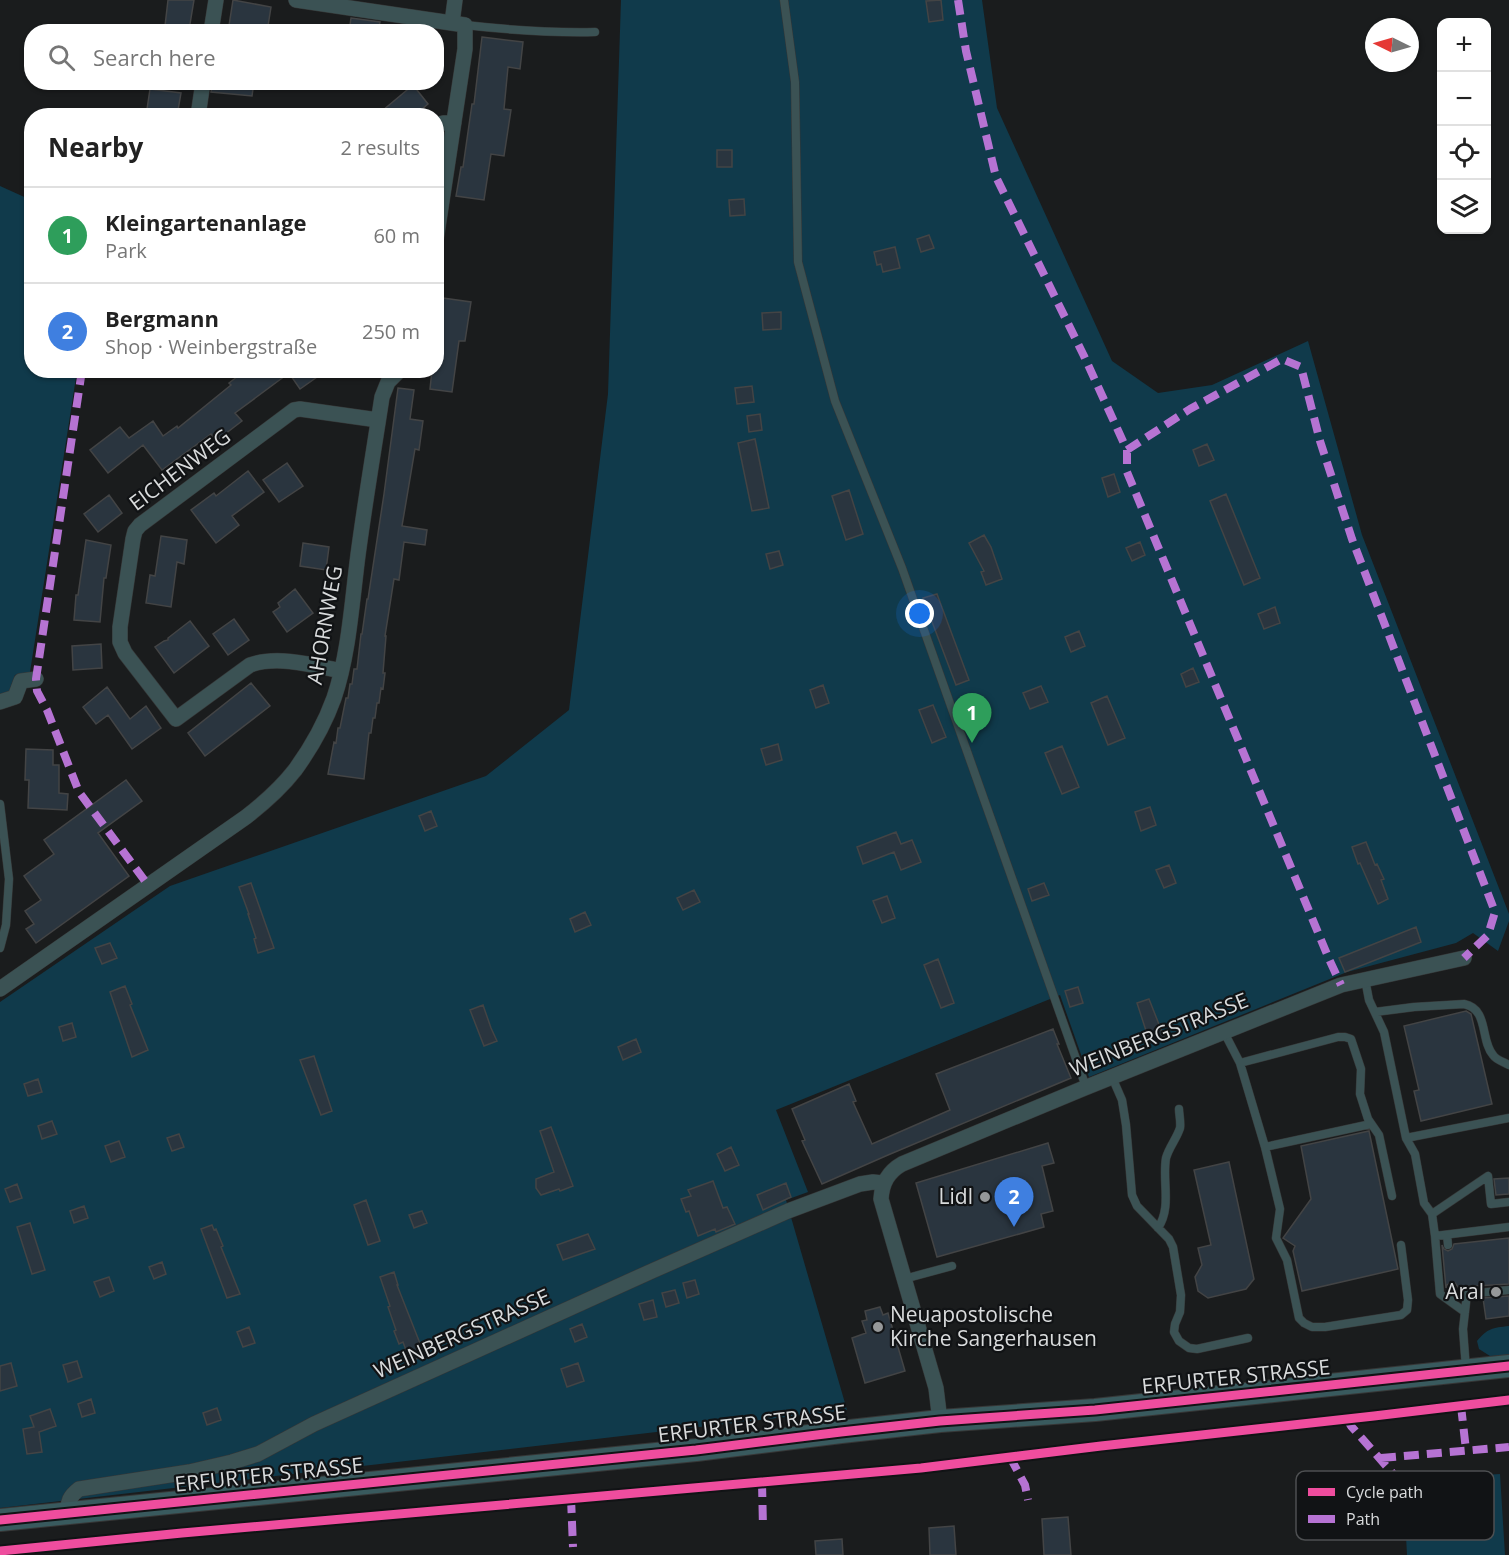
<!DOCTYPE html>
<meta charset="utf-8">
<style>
body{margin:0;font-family:"Open Sans",sans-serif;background:#f2f2f2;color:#222}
.controls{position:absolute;right:18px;top:18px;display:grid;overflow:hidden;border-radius:12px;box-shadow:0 2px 4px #0004}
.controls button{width:54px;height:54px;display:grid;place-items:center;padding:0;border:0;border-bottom:2px solid #e0e0e0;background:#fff;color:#222;font:30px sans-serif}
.compass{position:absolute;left:1365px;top:18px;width:54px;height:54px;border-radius:50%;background:#fff;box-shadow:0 2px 4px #0004;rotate:275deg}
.you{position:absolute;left:920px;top:614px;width:21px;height:21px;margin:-15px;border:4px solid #fff;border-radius:50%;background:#1a73e8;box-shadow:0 0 0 9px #1a73e833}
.badge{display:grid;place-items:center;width:39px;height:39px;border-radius:50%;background:#0b8043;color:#fff;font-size:20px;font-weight:700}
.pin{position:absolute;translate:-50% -50px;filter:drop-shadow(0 2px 3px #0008)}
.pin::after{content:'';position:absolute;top:32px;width:21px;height:18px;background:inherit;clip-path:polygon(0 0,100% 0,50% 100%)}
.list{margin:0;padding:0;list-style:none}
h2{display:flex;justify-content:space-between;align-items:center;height:78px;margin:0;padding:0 24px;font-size:26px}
h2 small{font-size:20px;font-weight:400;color:#767676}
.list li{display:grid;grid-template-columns:39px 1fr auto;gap:18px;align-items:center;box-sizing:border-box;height:96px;padding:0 24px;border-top:2px solid #e0e0e0}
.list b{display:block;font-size:22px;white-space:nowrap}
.list p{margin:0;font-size:20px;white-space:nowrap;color:#767676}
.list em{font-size:20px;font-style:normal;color:#767676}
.icon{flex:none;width:33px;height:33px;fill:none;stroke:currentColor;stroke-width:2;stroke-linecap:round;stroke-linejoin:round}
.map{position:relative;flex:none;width:1509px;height:1555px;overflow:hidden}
.search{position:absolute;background:#fff;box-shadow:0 2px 4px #0004;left:24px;top:24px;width:420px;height:66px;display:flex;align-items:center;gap:15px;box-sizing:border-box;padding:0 21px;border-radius:24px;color:#767676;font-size:22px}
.panel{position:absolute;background:#fff;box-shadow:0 2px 4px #0004;left:24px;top:108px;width:420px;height:270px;border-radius:24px}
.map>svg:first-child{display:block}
</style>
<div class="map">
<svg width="1509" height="1555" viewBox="0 0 1509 1555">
<rect width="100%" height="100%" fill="#1a1c1d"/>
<path fill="#103a4b" d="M621 0H982L997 108 1112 361 1158 393 1212 385 1308 341 1362 535 1509 914V921L1498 951 1473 933 1456 943 1347 972 1089 1077 1060 995 776 1110 808 1192 786 1200 847 1410 0 1508V1002L170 886 486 776 569 710 608 394Z
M0 186 31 200 32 370 77 371 30 672 15 675 8 694 0 695Z
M1509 1326V1355L1490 1356 1479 1349 1477 1341C1488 1328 1492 1328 1509 1326Z
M1500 1474 1505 1555H1407L1403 1480Z"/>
<path fill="#2a353f" stroke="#434445" stroke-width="1.5" d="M168 0H194L189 30 165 26Z
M233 0 271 7 267 32H228Z
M941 0 943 20 929 22 926 1Z
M351 18 380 22 378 32H349Z
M482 37 523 42 520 69 508 67 504 109 511 110 504 156 491 154 484 200 456 196 461 167H463L472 104H474Z
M213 82H254L252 96 211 92Z
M413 85 428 104 414 116H376Z
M150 89 181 93 177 116H146Z
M717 150H732V167H717Z
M744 199 745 215 730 216 729 200Z
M929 235 934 248 921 252 917 239Z
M895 247 900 268 883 272 881 264 877 265 874 252Z
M443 298 471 302 465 341H459L452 392 430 389 432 370H436V341Z
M781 312V329L763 330 762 313Z
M246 370H327L300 389 289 373 235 413 242 421 216 441 211 434 162 470 143 445 108 473 90 450 120 427 129 438 153 421 163 436 177 426 178 428 231 385 229 383Z
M752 386 754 402 737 404 735 388Z
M398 388 414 390 410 419 423 421 419 450 415 449 402 526 427 530 425 545 404 542 399 580 394 579 385 636H386L383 673H385L383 689 381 688 379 703H377L375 718H373L371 733H369L364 779 328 774 334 742 336 743 338 728H340L346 698H348L350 684H352L354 669H357L361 634H362L367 599H368L384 494Z
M760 414 762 430 749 432 747 416Z
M755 439 769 508 752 511 738 443Z
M1207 444 1214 460 1199 466 1193 450Z
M287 463 303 486 279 502 263 480Z
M248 471 264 492 232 516 239 525 216 543 191 510 214 493 216 496Z
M1114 474 1120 492 1108 497 1102 478Z
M849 490 863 534 846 540 832 496Z
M1226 494 1260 578 1244 585 1210 501Z
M109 495 122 513 98 532 84 514Z
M984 535 991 547 1002 579 986 585 981 572 984 571 969 543Z
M161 536 187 540 184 564 177 562 171 607 146 603 150 575 155 576Z
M86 540 111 545 106 578H104L100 622 74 620 76 595H78Z
M1140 542 1145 555 1132 561 1126 548Z
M303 543 329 547 326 570 300 566Z
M779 551 783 565 770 569 766 554Z
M295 589 313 613 287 632 273 612 280 607 278 603Z
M937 594 969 680 956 685 923 598Z
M1275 607 1280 623 1264 629 1258 614Z
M234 619 249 640 228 655 213 634Z
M190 621 209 646 174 673 155 647 164 641 168 640V638Z
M1079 631 1085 646 1071 652 1065 637Z
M101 644 102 668 73 670 72 646Z
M1193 668 1199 682 1186 687 1181 674Z
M251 683 270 706 205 756 188 733Z
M823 685 829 703 816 708 810 690Z
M1041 686 1048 702 1030 709 1023 693Z
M107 687 130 719 146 706 161 728 132 749 108 715 96 724 83 707Z
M1107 696 1125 738 1108 745 1091 703Z
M933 705 946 737 932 743 919 710Z
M778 744 782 760 766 765 761 749Z
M1062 746 1079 787 1062 794 1045 753Z
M26 749 53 750V765H59V793L68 794 67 810 28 808 29 780H25Z
M126 780 142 801 98 833 129 876 36 943 26 929 34 924 25 911 41 900 24 876 54 854 44 840Z
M1150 807 1156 825 1141 831 1135 812Z
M431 811 437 826 425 831 419 816Z
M896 832 901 844 912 840 921 862 901 870 894 852 863 864 857 847Z
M1366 842 1375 865 1377 864 1384 879 1381 880 1388 899 1378 904 1360 863 1358 864 1352 847Z
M1169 865 1176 883 1164 888 1156 870Z
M251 883 274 948 258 953 254 939 256 938 248 914H249L239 887Z
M1044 883 1049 895 1032 901 1028 889Z
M694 890 700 902 683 910 677 898Z
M887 896 895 918 882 923 873 901Z
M585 912 591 925 575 932 570 919Z
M1416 927 1421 942 1345 972 1339 958Z
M110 943 117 958 102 964 95 948Z
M938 959 954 1003 941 1008 924 965Z
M125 986 132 1004 130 1005 148 1050 132 1057 110 992Z
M1078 987 1083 1003 1070 1007 1065 991Z
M1149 999 1164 1037 1150 1043 1137 1003Z
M483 1005 491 1028 497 1041 484 1046 470 1010Z
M1466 1011 1471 1014 1492 1104 1421 1121 1414 1091 1419 1090 1404 1026Z
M72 1023 76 1037 63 1041 59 1027Z
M1053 1029 1059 1044H1057L1071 1078 888 1155 822 1184 802 1141 805 1140 792 1109 849 1084 856 1101 853 1102 872 1144 950 1110 936 1074Z
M636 1039 641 1052 623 1060 618 1047Z
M314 1056 332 1111 321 1115 300 1060Z
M38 1079 42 1092 28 1096 24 1084Z
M52 1121 57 1134 42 1139 38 1126Z
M551 1127 573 1186 560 1191 559 1189 541 1195 536 1188V1179L554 1172 540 1131Z
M1369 1131 1398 1269 1302 1291 1293 1251 1295 1246 1283 1238 1311 1199 1301 1146Z
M179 1134 184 1147 172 1151 167 1138Z
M119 1141 125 1157 111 1162 105 1146Z
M1048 1143 1054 1163 1042 1166 1053 1211 1041 1214 1044 1227 937 1257 916 1183Z
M731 1147 739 1165 725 1171 717 1154Z
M1229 1162 1254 1279 1246 1289 1208 1298 1198 1291 1195 1277 1202 1265 1198 1248 1211 1245 1194 1170Z
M1509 1178V1194L1496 1195 1494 1179Z
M713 1181 723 1208 727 1207 735 1224 716 1232 715 1229 698 1236 689 1211 686 1212 681 1199 691 1196 688 1190Z
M786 1183 791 1197 763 1210 757 1195Z
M17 1184 22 1198 10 1202 5 1189Z
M366 1200 380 1241 368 1245 354 1205Z
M84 1206 88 1218 74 1223 70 1211Z
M422 1211 427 1223 414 1228 409 1215Z
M30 1223 45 1270 32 1274 17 1227Z
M212 1225 214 1230 216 1229 223 1246 221 1247 240 1294 227 1298 201 1229Z
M588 1234 595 1249 563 1260 557 1245Z
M1509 1238V1284L1458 1287 1455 1283 1451 1282 1447 1285 1446 1288 1442 1245 1444 1249 1448 1251 1452 1249 1454 1244Z
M162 1262 166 1274 154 1279 149 1267Z
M394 1272 398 1285H397L425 1356 410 1361 403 1342 399 1344 394 1331 396 1330 388 1307 390 1306 380 1277Z
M109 1277 114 1291 100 1297 94 1282Z
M695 1280 699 1294 687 1298 683 1283Z
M675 1290 679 1303 666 1307 662 1293Z
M1509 1296V1316L1486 1319 1483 1298Z
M653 1300 657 1317 644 1320 639 1304Z
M880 1307 883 1315 888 1313 905 1371 865 1383 852 1338 866 1333 862 1321 867 1320 865 1311Z
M582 1324 587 1337 575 1342 570 1329Z
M249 1327 255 1343 243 1347 237 1332Z
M77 1361 82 1377 68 1382 63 1365Z
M11 1363 17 1386 0 1391V1366Z
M578 1363 584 1381 567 1387 561 1369Z
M91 1399 95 1413 82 1417 78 1404Z
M217 1408 221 1420 207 1425 203 1413Z
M50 1409 56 1426 39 1432 42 1452 27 1454 23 1429 34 1427 30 1416Z
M1068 1517 1071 1555H1044L1042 1519Z
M954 1526 956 1555H930L929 1528Z
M842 1539 843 1555H816L815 1541Z"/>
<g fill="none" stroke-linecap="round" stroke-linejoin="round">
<g stroke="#363737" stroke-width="9">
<path id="lane" d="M784 0 795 82 798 262 835 401 902 568 1086 1087
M465 25C509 30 551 33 595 32
M0 948 6 925 9 879 0 804
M1365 979 1369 1000 1384 1032 1406 1138 1415 1154 1424 1203 1432 1214
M1375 1012 1414 1007 1464 1004C1489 1009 1480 1040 1493 1055 1496 1060 1504 1062 1509 1065
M1224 1032 1240 1063 1265 1147 1280 1209 1276 1238 1287 1260 1299 1318 1304 1323 1312 1327H1325L1401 1315 1407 1310 1408 1300 1401 1245
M1240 1063 1338 1037H1345L1351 1039 1361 1069 1360 1094 1368 1119 1379 1135 1392 1196
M1112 1077 1122 1100 1126 1125 1132 1195 1137 1206 1169 1239 1173 1247 1181 1295 1180 1312 1175 1324 1174 1332 1179 1341 1189 1348 1197 1349 1248 1338
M1406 1138 1509 1118
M1265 1147 1371 1124
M1158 1228C1172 1207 1162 1182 1166 1158 1169 1147 1177 1138 1180 1128 1181 1122 1179 1114 1179 1109
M1447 1235 1448 1245
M1435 1236 1432 1214 1488 1176 1491 1204 1509 1202
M904 1279 952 1266
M1452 1288 1453 1303
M1465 1312 1440 1294 1435 1236 1509 1227
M1466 1369 1463 1329 1467 1294 1509 1290"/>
</g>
<g stroke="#363737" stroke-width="16">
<path id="street" d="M296 0 465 25V49L436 240
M452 23 455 0
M211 32 216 0
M198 116 203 82
M436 126 443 123H454
M341 671C313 665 277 655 250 665L176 719 125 653 120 642V627L133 539 135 531 140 525 294 410 300 409 378 420
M0 702 15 697 21 681 36 679
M0 989 246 817C264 803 281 788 295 770 311 748 325 723 334 698 349 654 352 601 358 555 365 502 374 449 382 397L388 382 400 370
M940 1421 936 1388 881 1199C882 1183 888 1172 902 1164L1082 1089 1341 985 1464 958
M68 1513C67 1502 70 1496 79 1489L189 1472 232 1462 258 1454 314 1424 652 1271 788 1211 860 1184 873 1182 883 1183"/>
</g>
<g stroke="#363737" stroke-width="24">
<path id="secondary" d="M0 1520 696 1450 841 1432 940 1421 1095 1410 1509 1366"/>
</g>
<use href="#lane" stroke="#3b5254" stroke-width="8"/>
<use href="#street" stroke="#3b5254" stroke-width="15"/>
<use href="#secondary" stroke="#395a5e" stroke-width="22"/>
<path stroke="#b673d3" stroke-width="8" stroke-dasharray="15 8" stroke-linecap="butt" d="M958 0 966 51 996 177 1084 356 1127 450V472L1329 959 1341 985
M82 370 36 679 37 691 47 710 79 792 148 885
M1127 450 1190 409 1282 359 1301 367 1320 441 1352 539 1495 912 1488 935 1464 958
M1461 1406 1466 1450
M1347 1419 1351 1426 1417 1501
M1010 1457 1025 1485 1028 1500
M1381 1458 1509 1447
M762 1482 763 1528
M571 1498 573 1547"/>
<g stroke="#111315" stroke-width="13">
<path id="cycleway" d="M0 1520 696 1450 841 1432 940 1421 1095 1410 1509 1366
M0 1551 182 1533 921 1468 1101 1446 1374 1416 1509 1400"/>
</g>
<use href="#cycleway" stroke="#ef4d9e" stroke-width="9"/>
</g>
<g fill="#969899" stroke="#111315" stroke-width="2">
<circle cx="985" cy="1197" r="6"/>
<circle cx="1496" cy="1292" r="6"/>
<circle cx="878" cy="1327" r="6"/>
</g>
<g text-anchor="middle" stroke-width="4.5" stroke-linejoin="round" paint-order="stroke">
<g font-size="21" fill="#d9dbdc" stroke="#111315">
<text transform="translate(180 470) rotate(-37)" y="7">EICHENWEG</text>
<text transform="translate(325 625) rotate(-80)" y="7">AHORNWEG</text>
<text transform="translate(1159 1035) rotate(-22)" y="7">WEINBERGSTRASSE</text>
<text transform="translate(462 1334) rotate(-24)" y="7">WEINBERGSTRASSE</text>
<text transform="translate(1236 1377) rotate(-6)" y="7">ERFURTER STRASSE</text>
<text transform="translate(752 1424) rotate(-7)" y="7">ERFURTER STRASSE</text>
<text transform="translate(269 1475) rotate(-6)" y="7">ERFURTER STRASSE</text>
</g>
<g font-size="21" fill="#d9dbdc" stroke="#111315" text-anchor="end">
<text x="973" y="1204">Lidl</text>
<text x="1484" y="1299">Aral</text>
<text x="890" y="1322" text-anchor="start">Neuapostolische<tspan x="890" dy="24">Kirche Sangerhausen</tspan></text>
</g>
</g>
<rect x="1296" y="1471" width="198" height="69" rx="9" fill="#111315" stroke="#4d4f51" stroke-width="1.5"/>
<rect x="1308" y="1488" width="27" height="8" fill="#ef4d9e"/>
<rect x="1308" y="1515" width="27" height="8" fill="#b673d3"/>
<g font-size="16" fill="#d9dbdc">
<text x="1346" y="1498">Cycle path</text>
<text x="1346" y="1525">Path</text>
</g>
</svg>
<div class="controls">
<button>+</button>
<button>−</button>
<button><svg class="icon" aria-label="locate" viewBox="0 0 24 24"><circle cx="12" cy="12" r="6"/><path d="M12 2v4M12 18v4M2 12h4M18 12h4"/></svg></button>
<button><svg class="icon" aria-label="layers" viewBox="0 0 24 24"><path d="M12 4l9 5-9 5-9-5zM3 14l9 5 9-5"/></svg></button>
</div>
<svg class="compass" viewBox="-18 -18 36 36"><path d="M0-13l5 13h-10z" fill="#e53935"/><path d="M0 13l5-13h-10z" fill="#767676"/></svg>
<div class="you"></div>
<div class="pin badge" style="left:972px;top:743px;background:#2e9e5b">1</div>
<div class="pin badge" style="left:1014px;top:1227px;background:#3f7fe0">2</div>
<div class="search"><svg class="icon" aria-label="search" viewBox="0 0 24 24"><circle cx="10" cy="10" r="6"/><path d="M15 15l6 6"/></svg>Search here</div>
<section class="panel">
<h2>Nearby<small>2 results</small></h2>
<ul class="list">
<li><span class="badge" style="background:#2e9e5b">1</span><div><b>Kleingartenanlage</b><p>Park</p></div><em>60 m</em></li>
<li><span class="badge" style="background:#3f7fe0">2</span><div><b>Bergmann</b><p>Shop · Weinbergstraße</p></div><em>250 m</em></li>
</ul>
</section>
</div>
